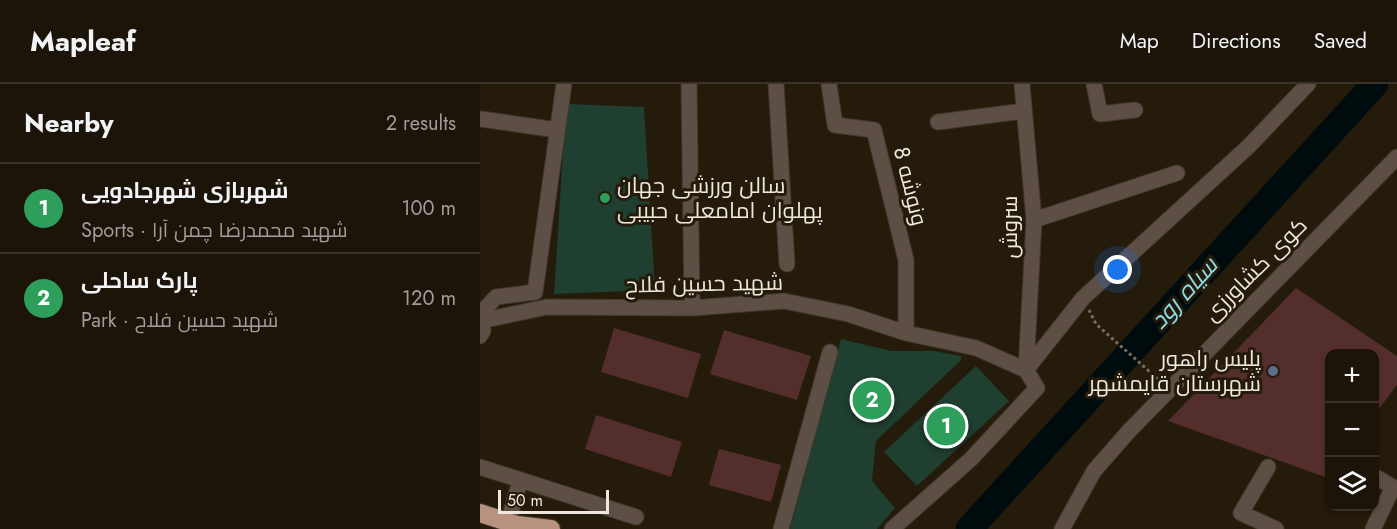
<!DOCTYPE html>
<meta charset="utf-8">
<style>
body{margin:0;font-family:Jost,Cairo,sans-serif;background:#292116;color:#f1f3f6}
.controls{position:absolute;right:18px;bottom:18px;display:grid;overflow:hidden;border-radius:12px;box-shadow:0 2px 4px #0004}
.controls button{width:54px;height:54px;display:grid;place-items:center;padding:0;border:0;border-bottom:2px solid #3a3329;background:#1c1408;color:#f1f3f6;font:30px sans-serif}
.scale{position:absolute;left:18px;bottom:15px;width:111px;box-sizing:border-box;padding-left:6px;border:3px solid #efe8de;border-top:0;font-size:16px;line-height:21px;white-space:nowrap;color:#efe8de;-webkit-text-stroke:4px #251b0b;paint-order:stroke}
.you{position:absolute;left:638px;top:186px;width:21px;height:21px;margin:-15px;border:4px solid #fff;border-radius:50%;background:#1a73e8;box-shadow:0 0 0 9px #1a73e833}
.badge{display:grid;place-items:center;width:39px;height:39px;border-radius:50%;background:#f890cc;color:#fff;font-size:20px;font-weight:700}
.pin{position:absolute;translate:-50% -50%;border:3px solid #fff;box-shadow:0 2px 6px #0006}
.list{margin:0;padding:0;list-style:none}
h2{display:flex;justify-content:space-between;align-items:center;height:78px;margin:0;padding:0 24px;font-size:26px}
h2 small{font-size:20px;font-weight:400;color:#a09e9c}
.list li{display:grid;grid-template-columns:39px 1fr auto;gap:18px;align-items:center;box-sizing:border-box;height:90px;padding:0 24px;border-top:2px solid #3a3329}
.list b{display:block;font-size:22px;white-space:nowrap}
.list p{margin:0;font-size:20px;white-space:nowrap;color:#a09e9c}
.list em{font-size:20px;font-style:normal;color:#a09e9c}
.icon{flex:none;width:33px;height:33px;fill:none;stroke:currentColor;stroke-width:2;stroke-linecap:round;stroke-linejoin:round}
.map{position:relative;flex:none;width:917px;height:445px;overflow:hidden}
header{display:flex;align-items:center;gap:36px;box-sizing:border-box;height:84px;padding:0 30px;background:#1c1408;border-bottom:2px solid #3a3329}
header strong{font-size:28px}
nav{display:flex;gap:33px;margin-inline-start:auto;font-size:21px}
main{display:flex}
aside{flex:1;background:#1c1408}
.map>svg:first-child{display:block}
</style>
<header>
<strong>Mapleaf</strong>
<nav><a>Map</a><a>Directions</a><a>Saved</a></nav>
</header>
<main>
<aside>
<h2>Nearby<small>2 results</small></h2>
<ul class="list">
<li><span class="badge" style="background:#2e9e5b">1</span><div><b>شهربازی شهرجادویی</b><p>Sports · شهید محمدرضا چمن آرا</p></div><em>100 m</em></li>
<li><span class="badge" style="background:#2e9e5b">2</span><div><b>پارک ساحلی</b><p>Park · شهید حسین فلاح</p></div><em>120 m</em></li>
</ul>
</aside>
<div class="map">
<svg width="917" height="445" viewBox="0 0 917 445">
<rect width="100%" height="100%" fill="#251b0b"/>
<path fill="#1f3f31" d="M86 20 164 23 175 206 74 210Z
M361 255 411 267H454L481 272V276L396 357 392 397 415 424 397 445H310Z
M496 282 529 317 437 402 404 368Z"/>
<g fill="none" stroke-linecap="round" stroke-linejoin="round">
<path stroke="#000b0e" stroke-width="27" d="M489 445 895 0"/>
</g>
<path fill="#532e2d" d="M816 204 917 272V301L894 331V270H850L848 394 688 337Z
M134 244 221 270 208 314 121 288Z
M244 246 331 272 317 316 230 290Z
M116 331 202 358 191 393 105 365Z
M239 365 301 381 291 418 229 401Z"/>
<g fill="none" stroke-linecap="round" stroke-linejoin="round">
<g stroke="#413829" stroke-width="17">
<path id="minor" d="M209 0 212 224
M296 0 307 180
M349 0 355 41 394 46 426 176V249
M614 0 620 30 655 26
M1 35 77 46
M458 38 544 27
M554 136 697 89
M0 237 67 223 212 224 304 217 368 230 426 249 496 264 546 286 554 136 542 0
M0 252 3 247 2 228 16 213 55 208 84 0
M0 383 156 433
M788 383 761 429 796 445
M28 439 40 397
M301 445 350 268
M412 445 491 375 557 304 546 286 603 214 769 62 828 0
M582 445 614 387 649 347 917 73
M893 445 913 403 894 392"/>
</g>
<g stroke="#413829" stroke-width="20">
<path id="highway" d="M0 429 49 445
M37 441 71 445"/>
</g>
<path stroke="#776e61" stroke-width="3" stroke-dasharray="3 3" stroke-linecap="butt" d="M609 226 616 240 680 297"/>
<use href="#minor" stroke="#5d4e46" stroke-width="15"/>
<use href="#highway" stroke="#b8927e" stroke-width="18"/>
</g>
<circle fill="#2e9e5b" stroke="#251b0b" stroke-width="2" cx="125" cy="114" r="6"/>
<circle fill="#5c6f8a" stroke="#251b0b" stroke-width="2" cx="793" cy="287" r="6"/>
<g text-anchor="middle" stroke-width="6" stroke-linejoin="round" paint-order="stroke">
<g font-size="22" fill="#efe8de" stroke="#251b0b" text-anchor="start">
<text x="137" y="109">سالن ورزشی جهان<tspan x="137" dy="25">پهلوان امامعلی حبیبی</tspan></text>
<text x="781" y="282" text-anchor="end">پلیس راهور<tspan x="781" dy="25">شهرستان قایمشهر</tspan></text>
</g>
<g font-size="22" fill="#efe8de" stroke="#251b0b">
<text transform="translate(431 102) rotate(76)" y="8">ونوشه 8</text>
<text transform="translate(529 143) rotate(-90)" y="8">سروش</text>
<text transform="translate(775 185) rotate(-45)" y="8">کوی کشاورزی</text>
<text transform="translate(224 199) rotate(-1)" y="8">شهید حسین فلاح</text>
</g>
<g font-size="24" font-style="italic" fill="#8be0eb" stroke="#251b0b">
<text transform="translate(704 209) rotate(-48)" y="8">سیاه رود</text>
</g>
</g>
</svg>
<div class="controls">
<button>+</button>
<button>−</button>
<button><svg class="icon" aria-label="layers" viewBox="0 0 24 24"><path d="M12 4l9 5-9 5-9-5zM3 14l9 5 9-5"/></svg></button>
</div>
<div class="scale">50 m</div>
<div class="you"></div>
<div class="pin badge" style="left:466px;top:342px;background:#2e9e5b">1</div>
<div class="pin badge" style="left:392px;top:316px;background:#2e9e5b">2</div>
</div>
</main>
